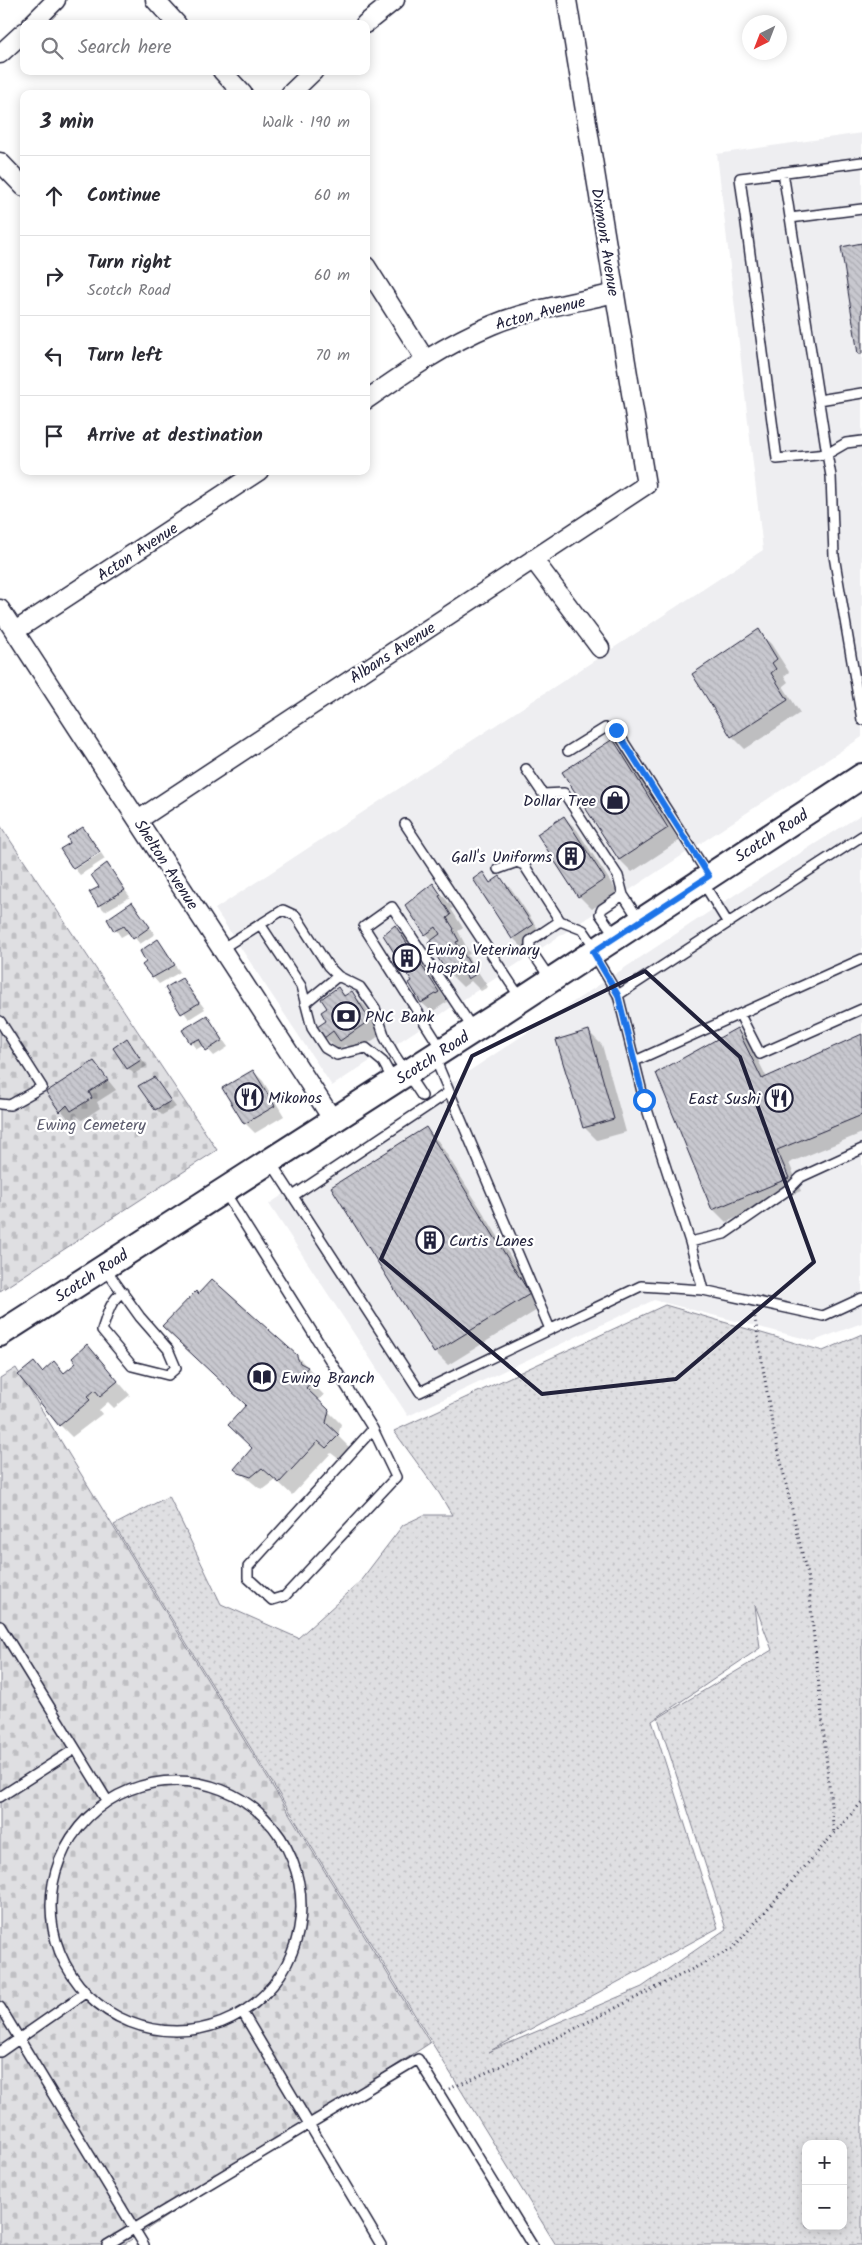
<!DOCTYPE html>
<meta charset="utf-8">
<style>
body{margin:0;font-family:Kalam,sans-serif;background:#f2f2f3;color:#2b2b33}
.controls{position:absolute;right:15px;bottom:15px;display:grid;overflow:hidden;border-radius:10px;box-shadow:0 2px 12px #0003}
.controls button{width:45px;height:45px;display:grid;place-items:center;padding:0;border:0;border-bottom:1px solid #e1e1e2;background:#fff;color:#2b2b33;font:25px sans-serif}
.compass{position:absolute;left:742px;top:15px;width:45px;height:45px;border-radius:50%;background:#fff;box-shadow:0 2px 12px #0003;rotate:222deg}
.stop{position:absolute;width:15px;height:15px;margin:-11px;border:4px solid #1a73e8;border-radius:50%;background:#fff}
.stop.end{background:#1a73e8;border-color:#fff;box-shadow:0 1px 5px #0008}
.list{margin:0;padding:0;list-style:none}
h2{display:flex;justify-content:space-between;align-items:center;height:65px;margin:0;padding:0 20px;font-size:21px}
h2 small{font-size:16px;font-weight:400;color:#7c7c81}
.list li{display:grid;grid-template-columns:32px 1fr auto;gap:15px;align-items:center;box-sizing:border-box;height:80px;padding:0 20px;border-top:1px solid #e1e1e2}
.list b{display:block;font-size:19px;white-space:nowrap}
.list p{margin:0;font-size:16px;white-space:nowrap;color:#7c7c81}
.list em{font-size:16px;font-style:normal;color:#7c7c81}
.icon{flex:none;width:28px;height:28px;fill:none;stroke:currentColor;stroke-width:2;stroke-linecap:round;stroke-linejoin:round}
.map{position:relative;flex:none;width:862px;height:2245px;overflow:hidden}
.search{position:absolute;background:#fff;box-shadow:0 2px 12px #0003;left:20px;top:20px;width:350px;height:55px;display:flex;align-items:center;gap:12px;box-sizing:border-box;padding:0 18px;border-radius:10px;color:#7c7c81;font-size:19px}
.panel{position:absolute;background:#fff;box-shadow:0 2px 12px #0003;left:20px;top:90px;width:350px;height:385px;border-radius:10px}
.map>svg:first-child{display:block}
</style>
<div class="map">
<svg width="862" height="2245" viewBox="0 0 862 2245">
<defs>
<pattern id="green-dots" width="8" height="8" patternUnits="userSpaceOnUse" patternTransform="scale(1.25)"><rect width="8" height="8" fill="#dfdfe2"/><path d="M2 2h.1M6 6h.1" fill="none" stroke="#bfbfc3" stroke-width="1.8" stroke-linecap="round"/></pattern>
<pattern id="cemetery-stones" width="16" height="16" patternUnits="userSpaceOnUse" patternTransform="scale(1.25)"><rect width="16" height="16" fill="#dfdfe2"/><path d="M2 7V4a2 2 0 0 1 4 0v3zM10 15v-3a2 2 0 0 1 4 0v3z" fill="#bfbfc3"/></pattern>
<pattern id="building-back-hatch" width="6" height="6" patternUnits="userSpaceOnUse" patternTransform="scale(1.25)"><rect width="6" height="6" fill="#c8c8cf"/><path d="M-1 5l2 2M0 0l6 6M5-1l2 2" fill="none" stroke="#acacb3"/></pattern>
</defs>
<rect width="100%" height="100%" fill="#fff"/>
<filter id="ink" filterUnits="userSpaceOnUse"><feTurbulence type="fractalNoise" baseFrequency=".02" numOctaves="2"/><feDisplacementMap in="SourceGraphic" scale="10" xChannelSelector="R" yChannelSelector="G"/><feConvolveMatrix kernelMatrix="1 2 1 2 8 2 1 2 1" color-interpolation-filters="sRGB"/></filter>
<g filter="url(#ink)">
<path fill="#eeeef1" d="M862 133V737L332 1086 215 909 763 550 717 154Z
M862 814V1323L814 1341 654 1300 408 1416 269 1204 736 894Z"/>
<path fill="url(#green-dots)" stroke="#80808e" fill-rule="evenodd" d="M665 1305 823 1351 862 1334V2245H556L114 1525 169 1496 221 1604 298 1638 358 1584 403 1525 424 1515H452L439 1493 394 1431ZM755 1605 772 1650 658 1718 726 1929 642 1987 488 2052 718 1928 652 1721 760 1648ZM806 2144H843V2226H806Z"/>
<path fill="url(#cemetery-stones)" stroke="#80808e" d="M0 825 217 1150 0 1291Z
M16 1368 430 2043 123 2245H0V1378Z"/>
<path fill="#0003" d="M758 631 771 644 789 672 784 676 788 682 783 686 800 713 745 749 732 736Z
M612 741 625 754 679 841 632 872 620 860 564 773Z
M564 817 577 830 617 892 592 909 579 896 539 834Z
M83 828 100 851 74 867 72 843Z
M101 853 105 859 80 875 75 869Z
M107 865 130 897 105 911 99 905Z
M482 874 492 884 500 878 513 891 544 938 526 951 513 938Z
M433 884 453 908 451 909 463 928 458 931 470 954 467 955 488 987 481 991 471 981 463 987 450 974 430 943 432 941 406 905Z
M132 903 155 934 140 944 130 932 121 937 109 920Z
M395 927 405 937 447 1002 432 1012 422 1003 411 984 414 981Z
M157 940 180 972 159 984 153 977 148 962Z
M182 979 205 1009 189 1019 167 989Z
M338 989 346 996 352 993 365 1006 382 1034 354 1053 345 1045 338 1050 325 1037 329 1008Z
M207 1017 228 1047 214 1056 204 1045 197 1049 184 1031Z
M737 1029 749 1042 767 1078 862 1035V1133L789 1163 801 1191 726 1222 713 1209Z
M589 1032 602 1045 626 1132 597 1140 585 1128 557 1041Z
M127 1040 147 1066 134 1074 128 1068Z
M94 1063 116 1090 97 1102 100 1108 82 1120 76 1115 70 1121 48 1093Z
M253 1071 263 1081 284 1116 255 1133 245 1123 224 1088Z
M154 1078 176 1107 162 1115 156 1109Z
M426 1129 439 1142 542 1307 448 1365 435 1352Z
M87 1346 130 1395 114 1408 108 1402 99 1410 102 1414 72 1437 60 1425 43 1373 54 1363 65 1374 78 1363Z
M296 1355 320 1380 315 1386 324 1395 318 1401 341 1424 338 1436 350 1448 340 1460 331 1453 292 1495 276 1480 264 1489 259 1488 236 1469 254 1449Z"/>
<path fill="url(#building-back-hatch)" stroke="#22223b" d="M862 243V354H858L841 247Z
M759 629 777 659 772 663 776 669 771 673 788 700 731 737 692 674Z
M613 739 668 828 619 860 562 772Z
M564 816 605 879 578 897 537 834Z
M83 827 100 852 73 869 60 849 70 843 67 837Z
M107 863 125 890 98 906 89 892 99 887 91 875Z
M483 872 490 883 500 876 533 925 512 939 473 879Z
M433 883 441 895 439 896 451 915 447 918 454 929 453 930 459 941 456 942 476 974 468 979 460 967 449 975 428 943 440 934 436 927 425 935 405 905Z
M132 902 150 927 133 939 124 926 114 931 107 919Z
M395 925 439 992 421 1003 409 983 412 981 383 935Z
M158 939 175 965 152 978 142 965 146 962 140 951Z
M182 978 199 1003 181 1014 165 988Z
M338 987 344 996 352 991 370 1020 340 1041 333 1031 324 1038 317 1027 326 1021 321 1012 327 1008 321 999Z
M207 1015 223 1040 206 1051 199 1039 190 1043 182 1030Z
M737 1028 762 1079 862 1034V1115L777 1150 789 1178 712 1210 656 1073Z
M589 1030 614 1119 583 1128 556 1040Z
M127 1038 141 1060 127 1069 113 1048Z
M94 1061 108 1080 89 1092 92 1098 71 1111 67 1105 60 1112 46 1092Z
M253 1070 275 1106 244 1124 222 1088Z
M154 1077 171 1101 155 1110 138 1086Z
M426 1127 530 1294 434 1353 331 1187Z
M212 1279 297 1355V1357L300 1363 308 1367 303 1373 312 1381 306 1388 329 1410 326 1423 339 1435 326 1448 318 1441 279 1483 262 1468 251 1477 239 1473 234 1469 252 1448 228 1425 246 1405 162 1326 196 1291 198 1294Z
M87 1344 118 1381 100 1396 95 1390 87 1397 90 1400 59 1426 18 1375 34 1362 42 1372 54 1361 64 1373 76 1363 72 1358Z"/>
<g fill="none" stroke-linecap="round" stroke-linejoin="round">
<g stroke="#22223b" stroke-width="12">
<path id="lane" d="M862 162 740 178 777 459 827 454 831 476 834 556 862 720
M783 172 827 454 846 443 862 441
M790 218 862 209
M819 400 862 393
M568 751 605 728 616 730 709 876
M526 769 543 794 564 793 618 876 623 895
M405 824 521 999
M498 869 517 862 524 865 560 921
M702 881 728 923 862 836
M260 924 301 986 312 1028 325 1048 337 1055 366 1048 383 1062 393 1080
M616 937 600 914 602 909 623 895 640 921
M221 949 283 910 296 916 328 966 338 976 360 987 375 1008 385 1038 394 1054 422 1096
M593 953 618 995 728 923
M551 980 530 949V941L560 921 583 930 596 949
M618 995 644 1100 690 1242 703 1290 823 1316 862 1298
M305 1003 338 976
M740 1015 760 1054 862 1009
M0 1021 42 1087 10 1105 0 1104
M442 1050 364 927 392 907 473 1029
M434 1056 550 1329
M635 1061 862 959
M270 1161 420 1392 641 1286 703 1290
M224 1191 373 1429 396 1477 285 1596 272 1600 248 1578V1567L373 1429
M293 1196 449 1092
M690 1242 724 1234 789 1189 801 1177 862 1149
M104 1267 140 1317 168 1349 176 1368 168 1375 132 1366 102 1330C107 1316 110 1300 123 1292
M0 1626 107 1800
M51 1906a125 125 0 1 1 250 0a125 125 0 1 1-250 0Z
M0 1797 75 1749
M0 2007 144 2245
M243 2013 381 2245
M0 2052 85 1993
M107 2245 418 2059 532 2245"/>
</g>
<g stroke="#22223b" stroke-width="21">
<path id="street" d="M155 0 177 24
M32 24 56 0
M365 24 395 0
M0 54 24 32
M222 71 243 94
M290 94 314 71
M0 162 24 187
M366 266 425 359
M366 400C406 372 446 344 492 325 530 309 574 303 615 293
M533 559 600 648
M0 609 333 1120
M15 631 259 471
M138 820 646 485 567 0"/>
</g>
<g stroke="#22223b" stroke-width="28">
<path id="secondary" d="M0 1334 496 1016 862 776"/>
</g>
<path stroke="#22223b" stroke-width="3" stroke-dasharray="1 4" stroke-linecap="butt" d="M754 1312 772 1423 808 1579 834 1834
M449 2089 499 2067 732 1949 862 1802"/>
<use href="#lane" stroke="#fff" stroke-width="9"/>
<use href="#street" stroke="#fff" stroke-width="18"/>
<use href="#secondary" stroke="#fff" stroke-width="24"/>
</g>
</g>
<g fill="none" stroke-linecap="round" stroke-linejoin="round" filter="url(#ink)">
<path stroke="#1a73e8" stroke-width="6" d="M616 730 709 876 593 952 618 995 644 1100"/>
</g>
<path fill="none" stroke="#22223b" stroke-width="4" stroke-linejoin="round" d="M645 971 740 1057 814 1262 676 1379 542 1394 381 1259 472 1056Z"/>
<defs>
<g id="shop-ring" transform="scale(1.4375)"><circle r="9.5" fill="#fff" stroke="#22223b" stroke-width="1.5"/><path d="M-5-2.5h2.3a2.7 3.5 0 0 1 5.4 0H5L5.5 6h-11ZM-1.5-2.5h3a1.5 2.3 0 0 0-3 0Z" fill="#22223b"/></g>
<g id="building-ring" transform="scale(1.4375)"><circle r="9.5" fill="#fff" stroke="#22223b" stroke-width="1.5"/><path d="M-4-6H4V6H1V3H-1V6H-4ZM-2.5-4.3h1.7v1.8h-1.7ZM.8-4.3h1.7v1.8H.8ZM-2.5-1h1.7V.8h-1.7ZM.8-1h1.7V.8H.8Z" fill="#22223b"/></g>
<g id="bank-ring" transform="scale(1.4375)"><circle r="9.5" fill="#fff" stroke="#22223b" stroke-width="1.5"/><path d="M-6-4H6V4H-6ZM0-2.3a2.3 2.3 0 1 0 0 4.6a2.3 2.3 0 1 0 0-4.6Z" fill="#22223b"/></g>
<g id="restaurant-ring" transform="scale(1.4375)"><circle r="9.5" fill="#fff" stroke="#22223b" stroke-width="1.5"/><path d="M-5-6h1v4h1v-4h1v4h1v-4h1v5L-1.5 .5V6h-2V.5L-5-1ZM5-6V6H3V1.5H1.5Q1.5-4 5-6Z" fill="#22223b"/></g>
<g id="library-ring" transform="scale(1.4375)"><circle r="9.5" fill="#fff" stroke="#22223b" stroke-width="1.5"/><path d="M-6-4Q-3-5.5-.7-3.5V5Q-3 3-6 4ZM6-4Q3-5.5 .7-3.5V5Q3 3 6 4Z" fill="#22223b"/></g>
</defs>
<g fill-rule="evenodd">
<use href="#shop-ring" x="615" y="800"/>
<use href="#building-ring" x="571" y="856"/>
<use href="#building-ring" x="407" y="958"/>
<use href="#bank-ring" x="346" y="1016"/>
<use href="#restaurant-ring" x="249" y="1097"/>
<use href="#restaurant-ring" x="779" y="1098"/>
<use href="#building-ring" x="430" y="1240"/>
<use href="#library-ring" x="262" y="1377"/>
</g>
<g text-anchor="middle" stroke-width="4.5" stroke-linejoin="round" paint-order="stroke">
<g font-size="16" fill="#22223b" stroke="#fff">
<text transform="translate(606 242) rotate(81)" y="6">Dixmont Avenue</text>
<text transform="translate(540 312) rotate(-15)" y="6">Acton Avenue</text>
<text transform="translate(137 551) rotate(-33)" y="6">Acton Avenue</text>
<text transform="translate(392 652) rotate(-33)" y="6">Albans Avenue</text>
<text transform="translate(771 835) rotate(-33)" y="6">Scotch Road</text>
<text transform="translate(167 864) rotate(57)" y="6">Shelton Avenue</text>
<text transform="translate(432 1057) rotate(-33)" y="6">Scotch Road</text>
<text transform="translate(91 1275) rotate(-33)" y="6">Scotch Road</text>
</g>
<g font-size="16" fill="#22223b" stroke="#fff" text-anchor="start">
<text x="596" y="806" text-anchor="end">Dollar Tree</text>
<text x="552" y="862" text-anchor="end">Gall's Uniforms</text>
<text x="426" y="955">Ewing Veterinary<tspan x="426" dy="18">Hospital</tspan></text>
<text x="365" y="1022">PNC Bank</text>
<text x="268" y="1103">Mikonos</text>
<text x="760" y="1104" text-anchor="end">East Sushi</text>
<text x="449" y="1246">Curtis Lanes</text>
<text x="281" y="1383">Ewing Branch</text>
</g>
<g font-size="16" fill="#5b5b6d" stroke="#fff">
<text x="91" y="1130">Ewing Cemetery</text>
</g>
</g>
</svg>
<div class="controls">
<button>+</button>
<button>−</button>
</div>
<svg class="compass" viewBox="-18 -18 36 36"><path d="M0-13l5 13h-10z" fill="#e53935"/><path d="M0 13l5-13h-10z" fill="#7c7c81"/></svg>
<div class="stop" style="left:644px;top:1100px"></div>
<div class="stop end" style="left:616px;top:730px"></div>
<div class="search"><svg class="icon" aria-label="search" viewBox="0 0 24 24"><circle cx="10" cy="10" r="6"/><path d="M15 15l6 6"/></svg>Search here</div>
<section class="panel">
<h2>3 min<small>Walk · 190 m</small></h2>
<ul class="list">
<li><svg class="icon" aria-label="ahead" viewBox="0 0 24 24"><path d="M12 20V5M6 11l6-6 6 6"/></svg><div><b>Continue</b></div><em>60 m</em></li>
<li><svg class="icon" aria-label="right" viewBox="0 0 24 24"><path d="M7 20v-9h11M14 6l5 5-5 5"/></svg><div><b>Turn right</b><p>Scotch Road</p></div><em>60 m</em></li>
<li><svg class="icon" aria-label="left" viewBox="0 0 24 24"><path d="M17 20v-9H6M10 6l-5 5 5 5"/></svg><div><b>Turn left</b></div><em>70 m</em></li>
<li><svg class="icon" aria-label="arrive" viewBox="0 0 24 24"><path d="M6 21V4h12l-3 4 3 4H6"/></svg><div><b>Arrive at destination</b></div></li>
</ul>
</section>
</div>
